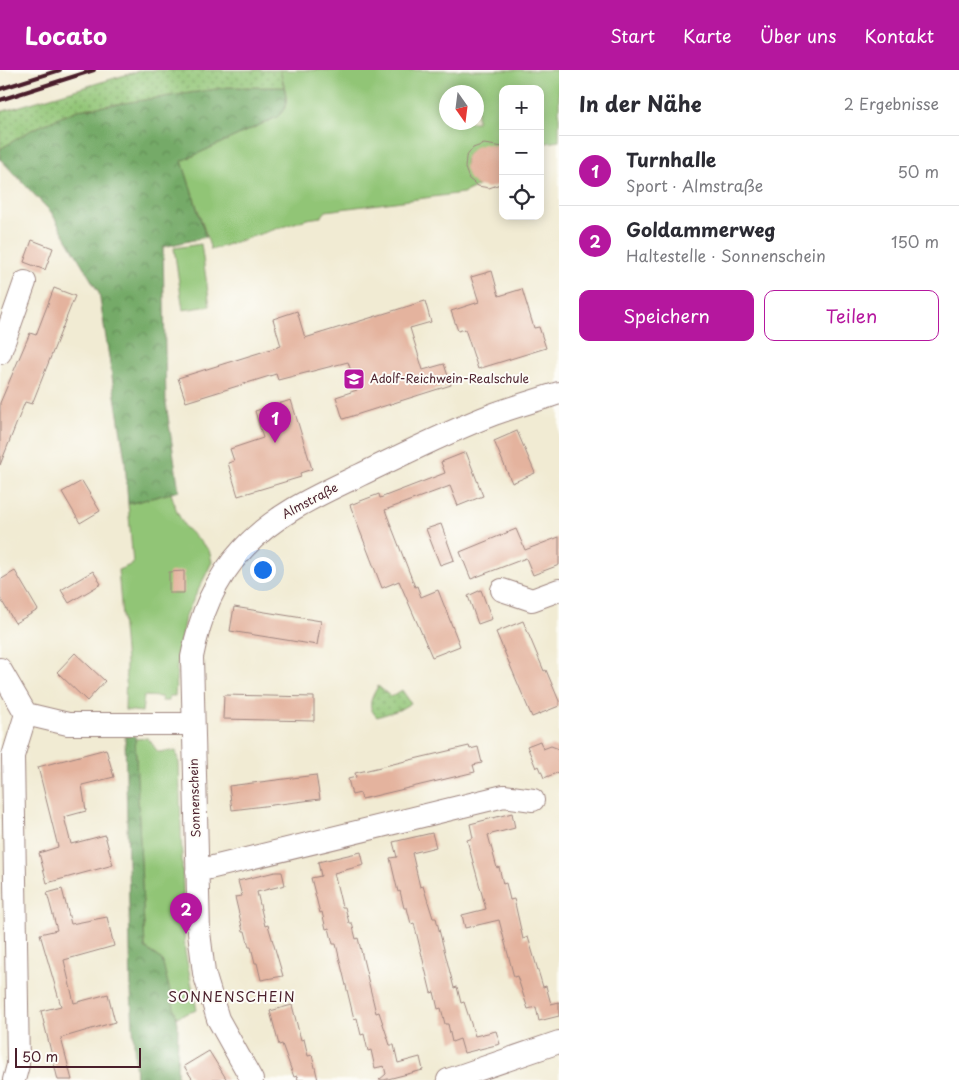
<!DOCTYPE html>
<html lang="de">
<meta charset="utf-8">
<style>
body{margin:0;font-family:"Playpen Sans",sans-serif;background:#f2f2f3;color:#2b2b33}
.controls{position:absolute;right:15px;top:15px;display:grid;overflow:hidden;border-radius:10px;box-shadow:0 2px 12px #0003}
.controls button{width:45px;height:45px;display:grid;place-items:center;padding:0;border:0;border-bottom:1px solid #e1e1e2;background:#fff;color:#2b2b33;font:25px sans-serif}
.compass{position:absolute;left:439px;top:15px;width:45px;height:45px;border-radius:50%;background:#fff;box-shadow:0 2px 12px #0003;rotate:166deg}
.scale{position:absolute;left:15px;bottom:12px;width:126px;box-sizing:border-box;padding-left:5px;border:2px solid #4a1f2b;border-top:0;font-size:14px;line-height:18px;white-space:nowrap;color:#4a1f2b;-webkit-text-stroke:4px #fdfcf7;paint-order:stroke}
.you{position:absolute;left:262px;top:499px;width:18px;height:18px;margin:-12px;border:4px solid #fff;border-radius:50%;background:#1a73e8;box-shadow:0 0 0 8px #1a73e833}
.badge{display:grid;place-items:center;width:32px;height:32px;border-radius:50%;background:#b5179e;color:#fff;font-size:16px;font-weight:700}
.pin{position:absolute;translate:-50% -41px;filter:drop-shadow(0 1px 2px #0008)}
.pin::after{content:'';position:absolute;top:26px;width:18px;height:15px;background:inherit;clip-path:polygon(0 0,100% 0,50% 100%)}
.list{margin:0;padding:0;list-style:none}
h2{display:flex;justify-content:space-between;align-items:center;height:65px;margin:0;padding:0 20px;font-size:21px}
h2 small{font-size:16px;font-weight:400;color:#7c7c81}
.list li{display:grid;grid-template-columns:32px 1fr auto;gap:15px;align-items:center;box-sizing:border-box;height:70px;padding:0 20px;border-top:1px solid #e1e1e2}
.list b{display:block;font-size:19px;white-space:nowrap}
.list p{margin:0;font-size:16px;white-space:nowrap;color:#7c7c81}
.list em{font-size:16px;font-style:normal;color:#7c7c81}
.actions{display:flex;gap:10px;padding:15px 20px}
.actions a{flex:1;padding:11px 0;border:1px solid #b5179e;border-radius:10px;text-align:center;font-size:18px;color:#b5179e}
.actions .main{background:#b5179e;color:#fff}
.icon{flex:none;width:28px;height:28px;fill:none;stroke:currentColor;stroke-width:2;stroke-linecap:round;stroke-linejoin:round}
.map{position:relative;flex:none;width:559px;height:1010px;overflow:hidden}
header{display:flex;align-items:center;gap:30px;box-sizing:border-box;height:70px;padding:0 25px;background:#b5179e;color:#fff}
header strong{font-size:24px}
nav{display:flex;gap:28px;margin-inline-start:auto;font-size:18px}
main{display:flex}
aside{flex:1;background:#fff}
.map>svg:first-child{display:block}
</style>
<header>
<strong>Locato</strong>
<nav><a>Start</a><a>Karte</a><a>Über uns</a><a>Kontakt</a></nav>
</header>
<main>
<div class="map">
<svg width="559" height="1010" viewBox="0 0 559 1010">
<defs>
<pattern id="forest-crowns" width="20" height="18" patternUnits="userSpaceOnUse" patternTransform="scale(1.25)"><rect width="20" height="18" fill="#74aa67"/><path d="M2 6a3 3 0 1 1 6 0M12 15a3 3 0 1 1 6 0" fill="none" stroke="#618a55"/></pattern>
<pattern id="park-dots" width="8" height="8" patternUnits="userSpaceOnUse" patternTransform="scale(1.25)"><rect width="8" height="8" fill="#91c576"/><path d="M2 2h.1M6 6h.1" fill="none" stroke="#789f61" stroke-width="1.8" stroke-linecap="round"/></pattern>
</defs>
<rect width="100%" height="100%" fill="#fdfcf7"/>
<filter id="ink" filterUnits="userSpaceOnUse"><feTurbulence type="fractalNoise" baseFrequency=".02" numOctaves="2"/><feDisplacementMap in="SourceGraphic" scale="10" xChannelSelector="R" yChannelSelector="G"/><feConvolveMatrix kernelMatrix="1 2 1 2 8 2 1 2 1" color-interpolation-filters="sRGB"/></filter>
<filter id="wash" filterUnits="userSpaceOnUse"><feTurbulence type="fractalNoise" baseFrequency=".0096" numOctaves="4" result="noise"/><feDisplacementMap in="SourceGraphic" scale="20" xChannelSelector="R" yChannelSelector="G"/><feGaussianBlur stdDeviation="1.12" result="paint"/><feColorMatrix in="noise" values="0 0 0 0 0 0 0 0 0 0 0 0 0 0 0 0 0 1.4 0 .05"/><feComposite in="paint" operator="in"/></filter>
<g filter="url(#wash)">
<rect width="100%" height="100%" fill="#f1ebd3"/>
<path fill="#91c576" stroke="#6e7250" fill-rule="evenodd" d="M280 0H559V71L540 74V19H503V77L497 73 496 76C465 71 455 97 478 116L463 123 326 141 321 147 307 149 211 180 182 91 277 47C293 33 284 19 280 0ZM447 22H477V52H447Z
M201 174 210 236 183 240 174 178Z
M171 423 177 442 185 457 209 480 212 492 185 547 178 584 175 626H169V631H162L161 627 144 626 142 642 125 640 126 593 118 500 133 494 128 434Z
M148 668 158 682 176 681 179 693 185 882 197 940 176 947 162 890 145 878 135 669Z"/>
<path fill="url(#forest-crowns)" stroke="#5f6449" d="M229 17H284C287 31 289 37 277 47L182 91 206 167 163 177 166 333 179 421 128 434 125 390 99 223 51 142 0 89V79L31 60 77 40Z
M125 666H135L145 878 162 890 178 953 177 1010H136L131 922Z"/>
<path fill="url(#park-dots)" stroke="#6e7250" d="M142 0H280L284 17H229L77 40 31 60 0 79V42Z
M378 616 391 627 402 620 411 633 399 640 377 647C366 636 371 629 378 616Z"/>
<g id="blocks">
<path fill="#e4b39e" d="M484 74 503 77V113L489 118 478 116 469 109 465 98 466 87 473 78Z
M32 170 53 178 45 200 24 192Z
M492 201 499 226 522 219 534 258 539 257 546 278 478 299 465 259 458 261 451 241 479 232 471 207Z
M54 218 75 226 32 334 25 332 0 395V333L30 263 36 265Z
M425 231 431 252 410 258 423 300 444 294 451 315 343 349 336 327 357 320 348 292 278 310 276 304 186 332 178 308 281 276 273 249 297 241 305 268Z
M291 330 312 399 300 403 301 407 238 426 228 393 234 391 230 379 263 368 255 341Z
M517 361 535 403 512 413 494 371Z
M466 382 483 426 458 436 450 416 385 440 415 517 417 516 421 527 438 520 460 576 432 587 399 511 382 518 350 435 379 424 380 428 445 403 441 392Z
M82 411 100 441 80 453 62 422Z
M441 454 454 490 440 495 426 459Z
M516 459 525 480 559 467V495L533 505 526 488 471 509 460 482Z
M15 501 38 540 15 553 0 528V510Z
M93 501 101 514 69 533 61 520Z
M184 501V523H169V502Z
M481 520 492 549 478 554 468 526Z
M234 537 321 551 317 575 230 561Z
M523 551 544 601 546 600 559 631V636L532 647 496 562Z
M75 583 105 611 87 631 57 602Z
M224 625 314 627V651L223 649Z
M540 671 543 679 551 676 559 679V702L544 708 539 696 536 698 527 676Z
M469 676 470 679 478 677 482 693 473 695 475 702 362 729 360 723 352 725 348 709 356 707 355 703Z
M106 679 114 707 82 715 86 741 64 747 71 774 105 765 113 795 47 813 39 783 58 777 38 697Z
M316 705 320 729 232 740 229 716Z
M512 743 515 758 488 765 497 798 499 797 503 814 506 813 510 830 514 829 523 869 528 867 543 917 546 916 551 934 559 932V946L539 951 536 937 528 939 517 906 514 907 499 850 465 858 462 845 486 839 467 770 473 768 470 754Z
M432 763 436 777 412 783 420 817 423 816 433 848H436L454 918 457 917 461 933 464 932 475 966 496 961 500 974 464 983 460 969 452 972 448 954H445L441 938 438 939 434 922 431 923 414 853 411 854 407 838H404L400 821 398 822 390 788 397 787 393 772Z
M361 782 364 795 334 803 342 837H345L349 853H352L356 869 358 868 376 943 379 942 390 975H394L398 993 420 987 423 1000 384 1010H379L386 1004 384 996 375 998 371 980 368 981 364 964 361 965 357 948 354 949 336 874H333L329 858 326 859 322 842 320 843 311 808 321 806 318 792Z
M275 802H282L285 815 257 822 265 856 268 855 283 906 261 910 257 893H255L251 877H249L245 861H243L235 827 242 826 238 811Z
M62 819 71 854 107 847 114 876 64 890 74 933 108 924 115 952 61 968 72 1010H58L41 941 61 936 40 864 57 860 47 823Z
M292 935 301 970 304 969 308 986 312 985 318 1010H298L297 1006 294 1007 282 974 279 975 270 941Z
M209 981 227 1010H193L184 996Z"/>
</g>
</g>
<g filter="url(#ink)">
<use href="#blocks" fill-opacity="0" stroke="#9e857f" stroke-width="1"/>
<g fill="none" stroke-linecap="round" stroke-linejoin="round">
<g stroke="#9e857f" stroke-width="24">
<path id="minor" d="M0 283 25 212
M502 520 532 530 559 520
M0 599 26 644 68 654H192
M197 801 504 726 533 730
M14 1010 18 995 13 686 26 644
M252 1010 218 949 204 903 199 862 192 587C200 546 214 510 243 479 275 444 318 425 360 405 404 384 449 361 494 344 516 336 538 330 559 323
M448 1010 559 972"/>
</g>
<use href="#minor" stroke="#fff" stroke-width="22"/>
<path stroke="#4a1f2b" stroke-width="4" d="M0 19 60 0
M0 30 94 0"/>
</g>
</g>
<defs>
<g id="school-square" transform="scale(1.125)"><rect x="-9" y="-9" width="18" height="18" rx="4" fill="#b5179e" stroke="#fdfcf7"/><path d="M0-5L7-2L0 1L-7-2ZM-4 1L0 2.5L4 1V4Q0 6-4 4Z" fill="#fff"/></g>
</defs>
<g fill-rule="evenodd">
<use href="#school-square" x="354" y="309"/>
</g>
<g text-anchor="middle" stroke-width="4" stroke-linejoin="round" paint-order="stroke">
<g font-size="12" fill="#4a1f2b" stroke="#fdfcf7" text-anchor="start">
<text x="370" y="313">Adolf-Reichwein-Realschule</text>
</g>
<g font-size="12" fill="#4a1f2b" stroke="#fdfcf7">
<text transform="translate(310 431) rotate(-28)" y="4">Almstraße</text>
<text transform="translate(195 728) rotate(-92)" y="4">Sonnenschein</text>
</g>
<g font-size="14" letter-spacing="1" fill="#4a1f2b" stroke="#fdfcf7">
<text x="232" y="932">SONNENSCHEIN</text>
</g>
</g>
</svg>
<div class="controls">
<button>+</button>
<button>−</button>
<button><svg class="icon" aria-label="locate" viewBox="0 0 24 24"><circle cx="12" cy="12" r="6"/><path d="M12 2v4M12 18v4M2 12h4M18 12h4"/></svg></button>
</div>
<svg class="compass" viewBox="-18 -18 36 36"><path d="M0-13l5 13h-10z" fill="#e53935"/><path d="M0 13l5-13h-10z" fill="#7c7c81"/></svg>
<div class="scale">50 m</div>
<div class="you"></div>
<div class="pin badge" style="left:275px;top:373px">1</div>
<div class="pin badge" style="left:186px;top:864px">2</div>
</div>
<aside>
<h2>In der Nähe<small>2 Ergebnisse</small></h2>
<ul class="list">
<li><span class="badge">1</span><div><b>Turnhalle</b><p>Sport · Almstraße</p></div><em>50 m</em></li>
<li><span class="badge">2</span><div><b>Goldammerweg</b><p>Haltestelle · Sonnenschein</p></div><em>150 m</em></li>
</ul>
<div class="actions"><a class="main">Speichern</a><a>Teilen</a></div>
</aside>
</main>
